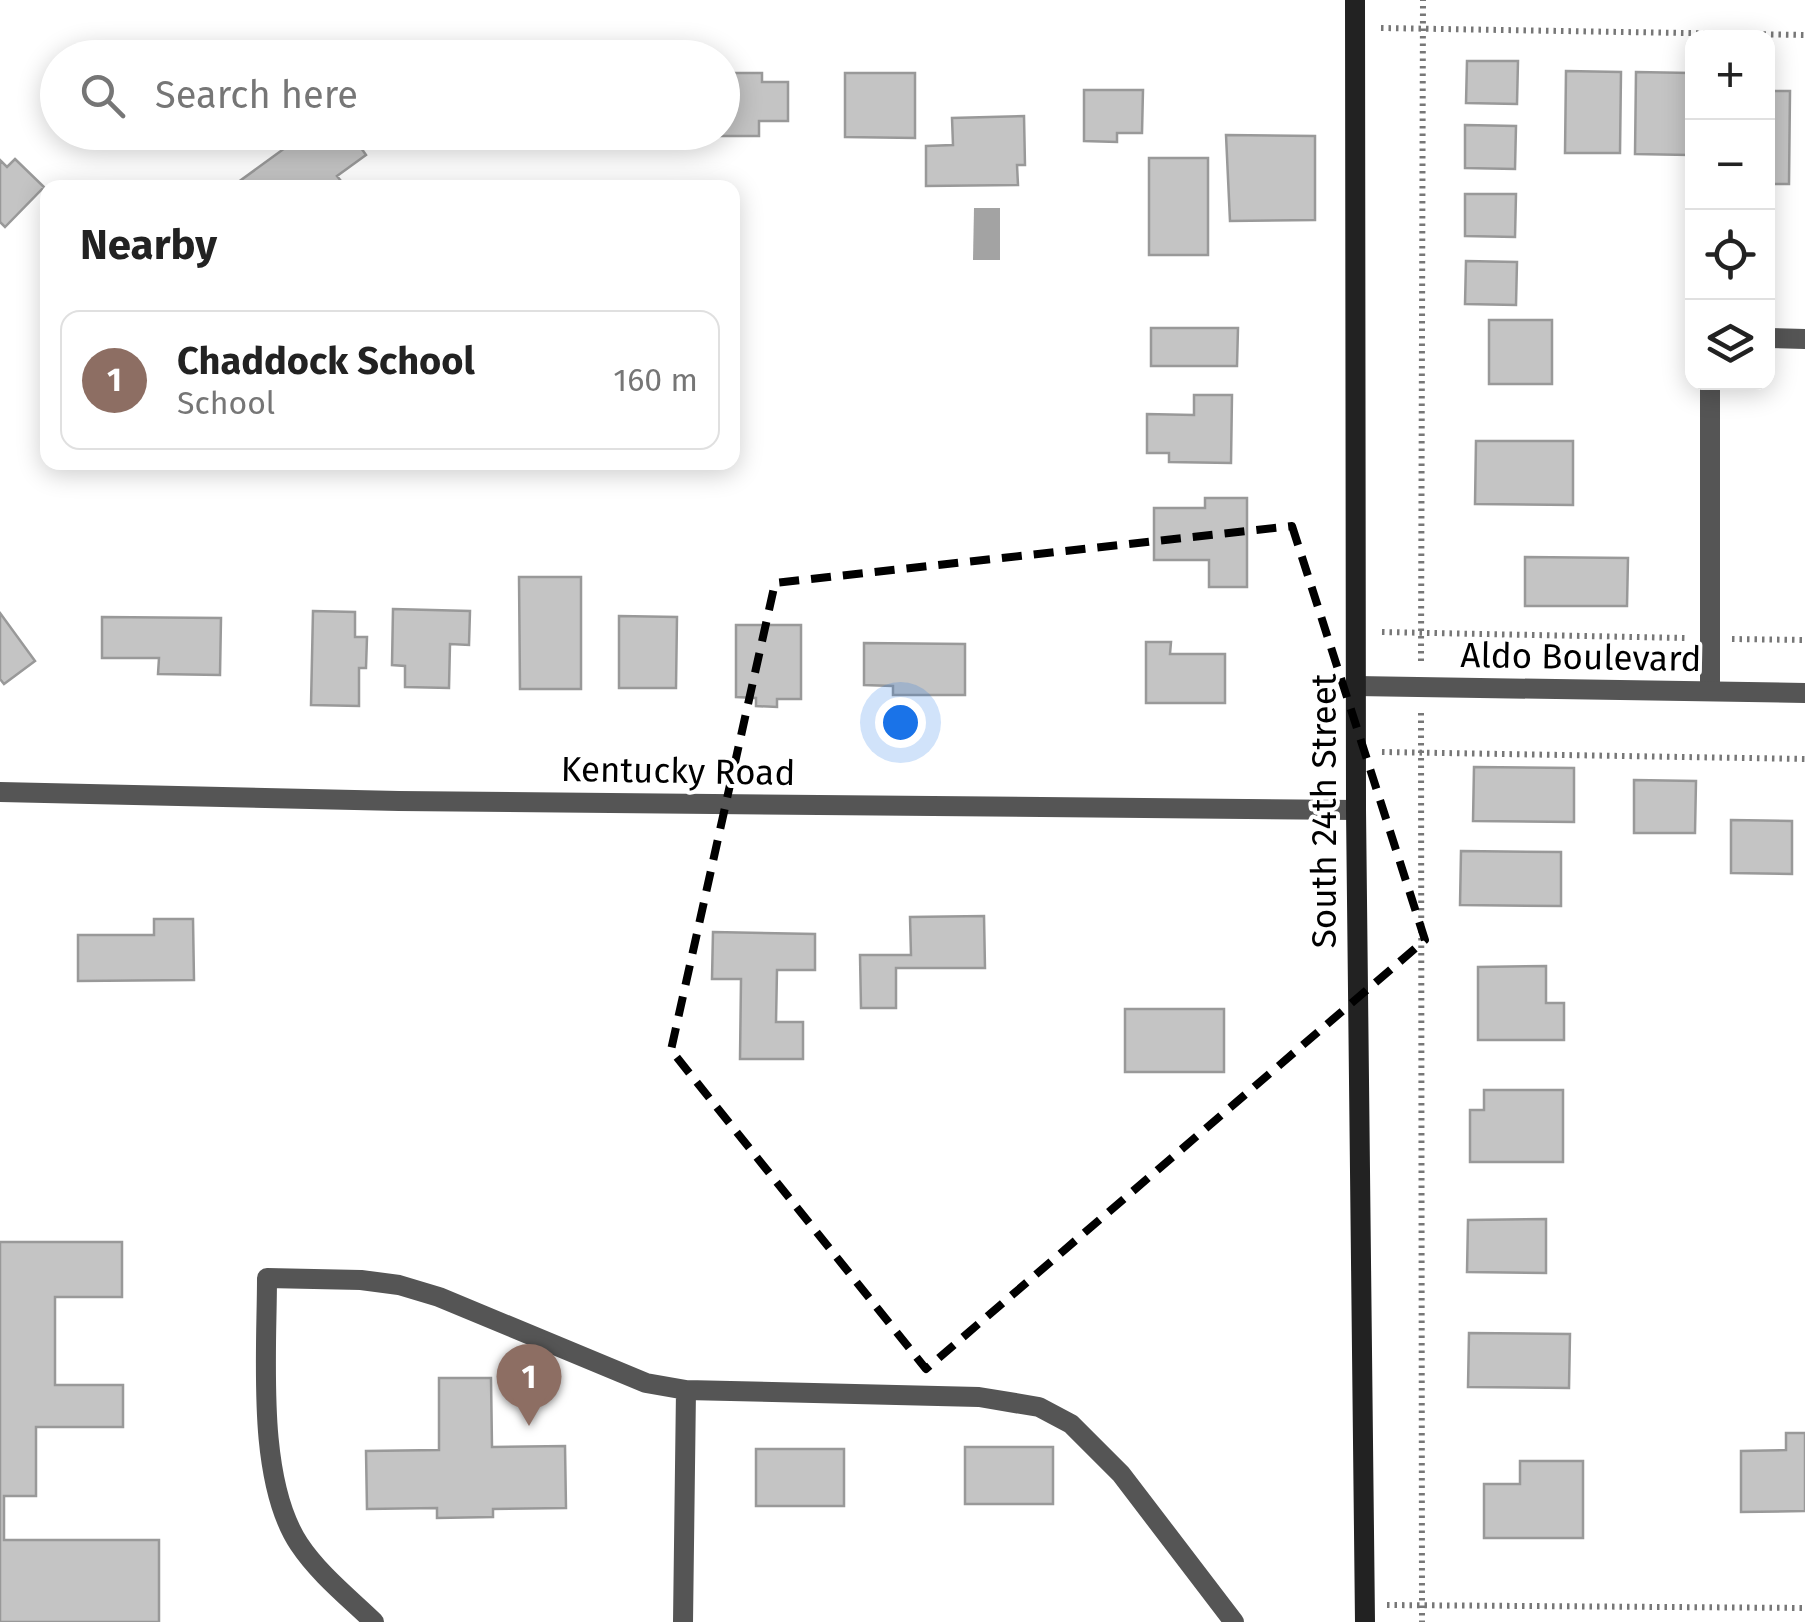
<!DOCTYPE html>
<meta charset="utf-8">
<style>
body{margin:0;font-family:"Fira Sans",sans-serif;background:#f2f2f2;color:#222}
.controls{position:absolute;right:30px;top:30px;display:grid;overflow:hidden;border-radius:20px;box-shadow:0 5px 25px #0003}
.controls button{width:90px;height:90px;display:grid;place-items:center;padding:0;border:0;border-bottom:2px solid #e0e0e0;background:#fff;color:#222;font:50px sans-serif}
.you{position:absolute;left:900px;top:722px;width:35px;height:35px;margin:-25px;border:8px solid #fff;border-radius:50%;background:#1a73e8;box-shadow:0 0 0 15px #1a73e833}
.badge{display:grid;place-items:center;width:65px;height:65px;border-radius:50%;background:#000;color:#fff;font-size:32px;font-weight:700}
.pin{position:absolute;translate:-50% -82px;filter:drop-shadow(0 2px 5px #0008)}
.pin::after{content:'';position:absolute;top:52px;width:35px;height:30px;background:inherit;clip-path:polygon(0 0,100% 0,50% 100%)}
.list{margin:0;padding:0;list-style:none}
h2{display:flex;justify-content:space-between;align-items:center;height:130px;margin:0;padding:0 40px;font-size:42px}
h2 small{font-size:32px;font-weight:400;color:#767676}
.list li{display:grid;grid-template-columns:65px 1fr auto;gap:30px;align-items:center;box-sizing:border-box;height:140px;margin:0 20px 20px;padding:0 20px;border:2px solid #e0e0e0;border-radius:20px}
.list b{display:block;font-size:38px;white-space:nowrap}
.list p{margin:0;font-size:32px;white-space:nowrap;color:#767676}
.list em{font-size:32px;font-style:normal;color:#767676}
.icon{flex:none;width:55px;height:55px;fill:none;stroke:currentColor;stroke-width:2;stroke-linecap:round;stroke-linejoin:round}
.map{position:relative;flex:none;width:1805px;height:1622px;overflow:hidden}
.search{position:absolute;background:#fff;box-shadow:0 5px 25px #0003;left:40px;top:40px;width:700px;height:110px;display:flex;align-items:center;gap:25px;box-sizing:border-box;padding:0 35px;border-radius:55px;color:#767676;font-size:38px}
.panel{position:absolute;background:#fff;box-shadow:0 5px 25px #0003;left:40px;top:180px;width:700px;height:290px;border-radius:20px}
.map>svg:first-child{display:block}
</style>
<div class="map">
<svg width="1805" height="1622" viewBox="0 0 1805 1622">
<rect width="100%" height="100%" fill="#fff"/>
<path fill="#a3a3a3" d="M974 208H1000V260H973Z"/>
<path fill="#c4c4c4" stroke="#999" stroke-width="2.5" d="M1467 61H1518L1517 104 1466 103Z
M1566 71 1621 72 1620 153H1565Z
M1636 72 1691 73 1689 155 1635 154Z
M722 73H762V82H788V121H759V136H713V132H722Z
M845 73H915V138L845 137Z
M1084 90H1143L1142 133H1117V142L1084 141Z
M1768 91H1790L1789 184H1768Z
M1024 116 1025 165H1017L1018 185 926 186V146L953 145 952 118Z
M1465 125 1516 126 1515 169 1465 168Z
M307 132H350L366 155 337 176 341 181 332 188H230Z
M390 132H441V138L390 137Z
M1226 135 1315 136V220L1230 221Z
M1149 158H1208V255H1149Z
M15 159 44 187 5 227 0 222V160L7 167Z
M1465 194H1516L1515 237 1465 236Z
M1466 261 1517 262 1516 305 1465 304Z
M1489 320H1552V384H1489Z
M1151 328H1238L1237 366H1151Z
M1194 395H1232L1231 463 1169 462V453H1147V414L1194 415Z
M1476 441H1573V505L1475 504Z
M1205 498H1247V587H1209V560H1154V508H1205Z
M1525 557 1628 558 1627 606H1525Z
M519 577H581V689H520Z
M393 609 470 611 469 645 450 644 449 688 405 687V666L392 665Z
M313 611 355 612V637H367L366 668H359V706L311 705Z
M0 613 35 661 4 684 0 679Z
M619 616 677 617 676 688H619Z
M102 617 221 618 220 675 158 674 159 658H102Z
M736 625H801V699H777V707L756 706V698L736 697Z
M1146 642H1171L1170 654H1225V703H1146Z
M864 643 965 644V695H893V686L864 685Z
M1474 767 1574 768V822L1473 821Z
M1634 780 1696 781 1695 833H1634Z
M1731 820 1792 821V874L1731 873Z
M1461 851 1561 852V906L1460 905Z
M984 916 985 968H896V1008H861L860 955H911L910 917Z
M154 919H193L194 980 78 981V935H154Z
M713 932 815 934V970H777L776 1022H803V1059H740L741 979H712Z
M1546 966V1003H1564V1040H1478V967Z
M1125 1009H1224V1072H1125Z
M1484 1090H1563V1162H1470V1110H1484Z
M1546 1219V1273L1467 1272 1468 1220Z
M0 1242H122V1297H55V1385H123V1427H36V1496H4V1540H159V1622H0Z
M1469 1333 1570 1334 1569 1388 1468 1387Z
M439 1378H491L492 1447 565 1446 566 1508 493 1509V1517L437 1518V1508L367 1509 366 1451 439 1450Z
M1786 1433H1805V1511L1741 1512V1451L1786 1450Z
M965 1447H1053V1504H965Z
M756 1449H844V1506H756Z
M1520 1461H1583V1538H1484V1484H1520Z"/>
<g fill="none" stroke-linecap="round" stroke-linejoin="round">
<path stroke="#777" stroke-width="6" stroke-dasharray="2.5 5" stroke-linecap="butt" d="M1381 28 1805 35
M1382 632 1685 638
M1732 639 1805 640
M1421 661 1423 0
M1421 713 1422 1622
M1382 752 1805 759
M1387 1605 1805 1608"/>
<path stroke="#555" stroke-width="20" d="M1768 338 1805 339
M1710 382V691
M374 1622C348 1597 319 1574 299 1544 256 1479 267 1354 267 1278L361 1280 399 1285 439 1297 646 1383 686 1390 979 1397 1039 1407 1071 1424 1121 1474 1234 1622
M683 1622 686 1390"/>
<path stroke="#555" stroke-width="20" d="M1356 686 1805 693
M0 792 399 801 1356 810"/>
<path stroke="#222" stroke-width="20" d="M1355 0 1356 810 1365 1622"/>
</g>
<path fill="none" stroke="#000" stroke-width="8" stroke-dasharray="20 12" stroke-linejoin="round" d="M1292 526 1425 940 926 1369 671 1050 775 583Z"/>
<g text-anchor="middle" stroke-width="8" stroke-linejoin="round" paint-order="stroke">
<g font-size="35" fill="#000" stroke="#fff">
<text transform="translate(1581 657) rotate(1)" y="12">Aldo Boulevard</text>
<text transform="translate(678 771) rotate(1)" y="12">Kentucky Road</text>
<text transform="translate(1324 811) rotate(-90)" y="12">South 24th Street</text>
</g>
</g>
</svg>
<div class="controls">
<button>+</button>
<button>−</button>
<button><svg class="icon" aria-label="locate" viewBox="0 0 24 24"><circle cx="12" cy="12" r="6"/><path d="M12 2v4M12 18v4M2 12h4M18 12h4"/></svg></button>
<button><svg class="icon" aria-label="layers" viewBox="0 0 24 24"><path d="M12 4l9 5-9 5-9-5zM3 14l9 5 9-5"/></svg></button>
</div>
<div class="you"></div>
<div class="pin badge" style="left:529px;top:1426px;background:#8d6e63">1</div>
<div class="search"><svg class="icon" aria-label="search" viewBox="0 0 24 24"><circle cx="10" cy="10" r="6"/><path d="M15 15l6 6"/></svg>Search here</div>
<section class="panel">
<h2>Nearby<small></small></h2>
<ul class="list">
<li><span class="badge" style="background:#8d6e63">1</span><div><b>Chaddock School</b><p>School</p></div><em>160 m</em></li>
</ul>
</section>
</div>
